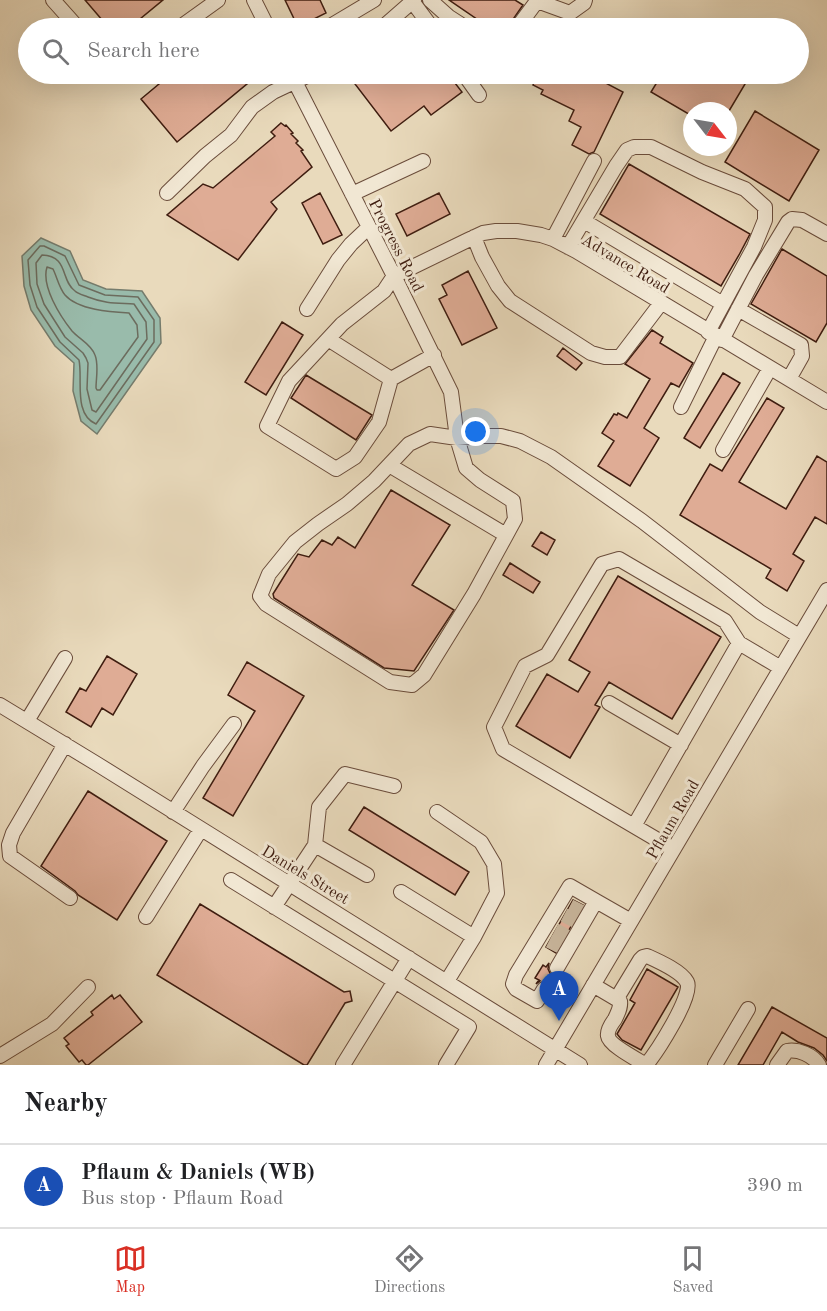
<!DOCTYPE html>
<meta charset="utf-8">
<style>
body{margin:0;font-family:"Old Standard TT",serif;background:#f6f6f6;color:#202124}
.compass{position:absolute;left:683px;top:102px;width:54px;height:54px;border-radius:50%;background:#fff;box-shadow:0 6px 24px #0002;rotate:121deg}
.you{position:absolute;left:476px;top:432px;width:21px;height:21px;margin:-15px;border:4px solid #fff;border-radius:50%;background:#1a73e8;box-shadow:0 0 0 9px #1a73e833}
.badge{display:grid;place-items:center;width:39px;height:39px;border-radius:50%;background:#d93025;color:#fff;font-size:20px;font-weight:700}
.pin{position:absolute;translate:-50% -50px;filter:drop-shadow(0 2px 3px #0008)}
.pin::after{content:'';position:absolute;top:32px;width:21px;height:18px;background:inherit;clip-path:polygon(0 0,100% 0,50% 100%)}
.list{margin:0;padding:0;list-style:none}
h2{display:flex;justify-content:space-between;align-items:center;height:78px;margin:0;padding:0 24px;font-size:26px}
h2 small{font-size:20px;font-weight:400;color:#757577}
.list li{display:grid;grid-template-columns:39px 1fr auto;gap:18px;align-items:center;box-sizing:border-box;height:84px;padding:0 24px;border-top:2px solid #e0e0e0}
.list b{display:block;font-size:22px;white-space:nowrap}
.list p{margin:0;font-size:20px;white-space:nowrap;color:#757577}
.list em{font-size:20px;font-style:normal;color:#757577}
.icon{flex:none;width:33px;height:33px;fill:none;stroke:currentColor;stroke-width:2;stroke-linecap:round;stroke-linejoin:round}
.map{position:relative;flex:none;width:827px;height:1065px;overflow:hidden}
.search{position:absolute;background:#fff;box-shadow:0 6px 24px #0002;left:18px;right:18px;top:18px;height:66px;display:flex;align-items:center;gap:15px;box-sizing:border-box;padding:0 21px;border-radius:33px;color:#757577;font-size:22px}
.sheet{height:162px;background:#fff}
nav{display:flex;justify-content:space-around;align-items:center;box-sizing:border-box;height:84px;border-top:2px solid #e0e0e0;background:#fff;font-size:16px;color:#757577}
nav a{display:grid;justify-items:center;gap:3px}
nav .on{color:#d93025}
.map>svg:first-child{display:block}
</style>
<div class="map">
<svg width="827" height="1065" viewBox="0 0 827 1065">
<rect width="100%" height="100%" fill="#e9dabc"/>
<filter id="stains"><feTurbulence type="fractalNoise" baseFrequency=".00333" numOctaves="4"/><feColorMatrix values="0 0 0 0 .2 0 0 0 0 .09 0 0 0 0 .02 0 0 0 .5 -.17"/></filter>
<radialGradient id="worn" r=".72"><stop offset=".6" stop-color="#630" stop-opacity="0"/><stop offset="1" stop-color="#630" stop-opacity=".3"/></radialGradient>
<path fill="#99bbab" stroke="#757c6d" stroke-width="1.5" d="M41 238 70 251 83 280 106 289 142 291 160 318 161 343 97 434 81 421 73 391 74 363 55 346 31 310 24 286 22 256Z"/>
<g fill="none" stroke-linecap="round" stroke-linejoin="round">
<path stroke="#6c6c5e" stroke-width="1.5" d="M40 246H44L65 256 79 285 105 295 138 297 154 320V342L96 424C73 414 83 379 79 360L60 342 37 307 30 285 28 260Z
M42 255C69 256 60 280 75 291 78 294 83 295 88 297 106 304 116 303 134 304L146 322 147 339 96 412 92 410 87 389 88 363 86 358 83 353 65 337 44 304 37 284 36 263Z
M47 267 53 269C57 277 59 288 65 295 78 310 111 312 129 313L137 325 138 337 100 390H97L96 388C96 378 99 365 95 355 91 344 79 339 72 331 60 316 41 286 47 267Z"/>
</g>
<path fill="#dfac95" stroke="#3f1d10" stroke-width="1.5" d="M85 0H163L129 28H109Z
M285 0H320L326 13 298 27Z
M449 0H515L523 5 507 28H490Z
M171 74H259L177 142 141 99Z
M369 74H448L462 92 431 115 424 106 391 131 355 84Z
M539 74H595L594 77 623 92 594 152 589 154 572 145 581 127 569 121 574 110 541 94 543 90 533 85Z
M662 74H751L729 111H692V116L651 92Z
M755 111 819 150 789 201 725 162Z
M281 123 285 126 286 125 293 133 291 134 298 141 296 143 303 150 301 151 312 167 271 202 277 209 238 260 167 215 203 184 213 188 275 136 271 132Z
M629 164 750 234 739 255 721 286 600 214Z
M320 193 342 235 323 244 302 203Z
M439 193 450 214 407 236 396 214Z
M782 249 827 276V323L816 342 751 304Z
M468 271 497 328 462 345 439 299 447 295 442 285Z
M282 322 303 335 266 395 245 382Z
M652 330 663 337 660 343 693 363 679 387 671 383 644 428 659 438 630 486 598 466 614 441 602 433 614 414 617 415 618 413 627 418 650 379 625 364Z
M563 348 582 363 576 370 557 356Z
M723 373 740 383 700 448 684 438Z
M306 375 372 415 356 440 291 398Z
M767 398 784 408 739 482 786 509 817 456 827 462V524L815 517 793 554 804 561 787 591 766 578 771 569 680 515 710 464 722 471Z
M391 490 450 525 412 585 454 610 414 671 384 668 274 598 273 594 298 554 309 557 322 540 332 545 338 537 355 548Z
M541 532 555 540 547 555 532 546Z
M510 563 540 582 533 593 503 575Z
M618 576 721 637 672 719 609 682 595 705 600 707 570 758 516 726 547 674 578 692 590 672 569 660Z
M107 656 137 674 113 715 102 708 91 727 66 712 80 688 86 691Z
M247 662 304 696 233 816 203 798 255 711 228 695Z
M88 791 167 841 117 920 78 895 75 891 41 866Z
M364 807 469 872 455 895 349 830Z
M573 900 583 905 556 953 546 947Z
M200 904 344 992 350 991 352 1001 345 1003 307 1065H304L157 975Z
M549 963 548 969 550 973 553 976H561L553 989 551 984 548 981H540L536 984 539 980 535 978 543 965 546 967Z
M647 969 678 987 641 1050 622 1040 617 1034 635 1003 630 1000Z
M112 995 114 999 120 995 142 1022 88 1065H86L82 1060 79 1062 66 1046 69 1044 64 1038 93 1015 91 1012Z
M772 1007 827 1038V1061L823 1055 814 1048 798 1042 782 1032 763 1065H738Z"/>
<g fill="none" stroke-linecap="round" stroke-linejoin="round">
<path stroke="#c7b49a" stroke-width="14" stroke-dasharray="14 7" stroke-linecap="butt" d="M570 906 582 912
M564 915 577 922
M555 930 568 937
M549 941 561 947
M544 989 557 968"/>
<g stroke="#6a4c3b" stroke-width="16">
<path id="minor" d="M53 0 78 28
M254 0 268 28
M430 0 449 17 466 28
M412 1 432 28
M537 1 570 13 584 3 585 0
M179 28 218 0
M327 28 374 0
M382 28 414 0
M517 28 537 1 536 0
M291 74 394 276 451 392 457 438 466 468 480 480 513 501 515 519 474 594 424 675 412 685 390 682 266 604 260 596 269 574 295 542 318 524 347 504 374 481 409 444 430 434 457 438 484 436H501L520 441 551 457 642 521 760 612 799 636
M464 74 479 95
M167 193 205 156 231 135 252 107 273 92 311 74
M352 194 423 161
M584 221 723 304
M474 237 482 257 498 286 510 301 591 353 605 357H620L661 303
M553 239 594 161
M568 247 616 166 627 150 634 147H651L702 172 745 189 765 207V220L754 247 708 332
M307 309 338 260 351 244 369 227
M738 309 801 345 802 356 789 379
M328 339 391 379
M722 340 756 275 788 222 792 219 802 220 827 234
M434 355 391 379 379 422 355 457 336 469 267 426 289 381 342 324 384 291 394 276 468 240 483 233 496 231H517L541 235 553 239 576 251 827 402
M681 407 716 336
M723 450 770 368
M389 465 506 535
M609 703 681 745
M0 705 97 764 580 1065
M27 721 65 658
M65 744 13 833 9 845 10 856 70 898
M173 812 203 766 234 724
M437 812 481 842 494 864 497 893 474 937 447 981
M634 826 739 643
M315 845 367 875
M673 849 503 749 494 727 525 666 547 655 602 564 619 559 725 621 739 643 781 668
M231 880 469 1027 446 1065
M401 892 474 937
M596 901 631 921
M274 907 315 845 319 807 345 774 394 786
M146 917 201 829
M593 985 620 1001C621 1008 618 1012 615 1019 612 1023 607 1031 608 1036 609 1045 638 1060 646 1065 656 1053 694 995 687 982 681 971 658 961 647 956L643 957 640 960 617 998
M544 989 537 1001 516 989 513 984 516 975 570 886 596 901 557 968
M0 1056 52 1024 88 987
M343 1065 409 958
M546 1065 827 590
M715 1065 748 1009
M777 1065 787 1051C798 1049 813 1055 819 1065"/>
</g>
<use href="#minor" stroke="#f1e7d3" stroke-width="14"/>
</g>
<g text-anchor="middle" stroke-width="6" stroke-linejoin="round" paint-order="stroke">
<g font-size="16" fill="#3f1d10" stroke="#f1e7d3">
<text transform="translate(397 245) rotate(63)" y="6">Progress Road</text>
<text transform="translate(626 263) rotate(31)" y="6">Advance Road</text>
<text transform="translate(672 819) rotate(-60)" y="6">Pflaum Road</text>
<text transform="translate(306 874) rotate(31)" y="6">Daniels Street</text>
</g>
</g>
<rect width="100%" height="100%" filter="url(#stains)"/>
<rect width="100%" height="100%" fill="url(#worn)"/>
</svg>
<svg class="compass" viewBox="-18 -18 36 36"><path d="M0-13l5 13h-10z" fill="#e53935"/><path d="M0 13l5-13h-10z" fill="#757577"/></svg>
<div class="you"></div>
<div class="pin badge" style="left:559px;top:1021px;background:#1a4fb4">A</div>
<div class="search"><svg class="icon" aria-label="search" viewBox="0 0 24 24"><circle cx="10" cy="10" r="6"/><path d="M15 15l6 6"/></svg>Search here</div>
</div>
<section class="sheet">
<h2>Nearby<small></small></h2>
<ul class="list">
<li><span class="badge" style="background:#1a4fb4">A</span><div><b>Pflaum &amp; Daniels (WB)</b><p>Bus stop · Pflaum Road</p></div><em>390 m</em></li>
</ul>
</section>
<nav>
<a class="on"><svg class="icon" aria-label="map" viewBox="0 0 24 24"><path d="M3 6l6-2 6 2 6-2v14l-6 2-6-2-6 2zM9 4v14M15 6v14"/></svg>Map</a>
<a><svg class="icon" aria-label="directions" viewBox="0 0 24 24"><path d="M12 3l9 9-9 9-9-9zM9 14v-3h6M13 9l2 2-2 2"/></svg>Directions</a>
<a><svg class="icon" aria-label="saved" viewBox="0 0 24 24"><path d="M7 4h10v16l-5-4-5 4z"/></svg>Saved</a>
</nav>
